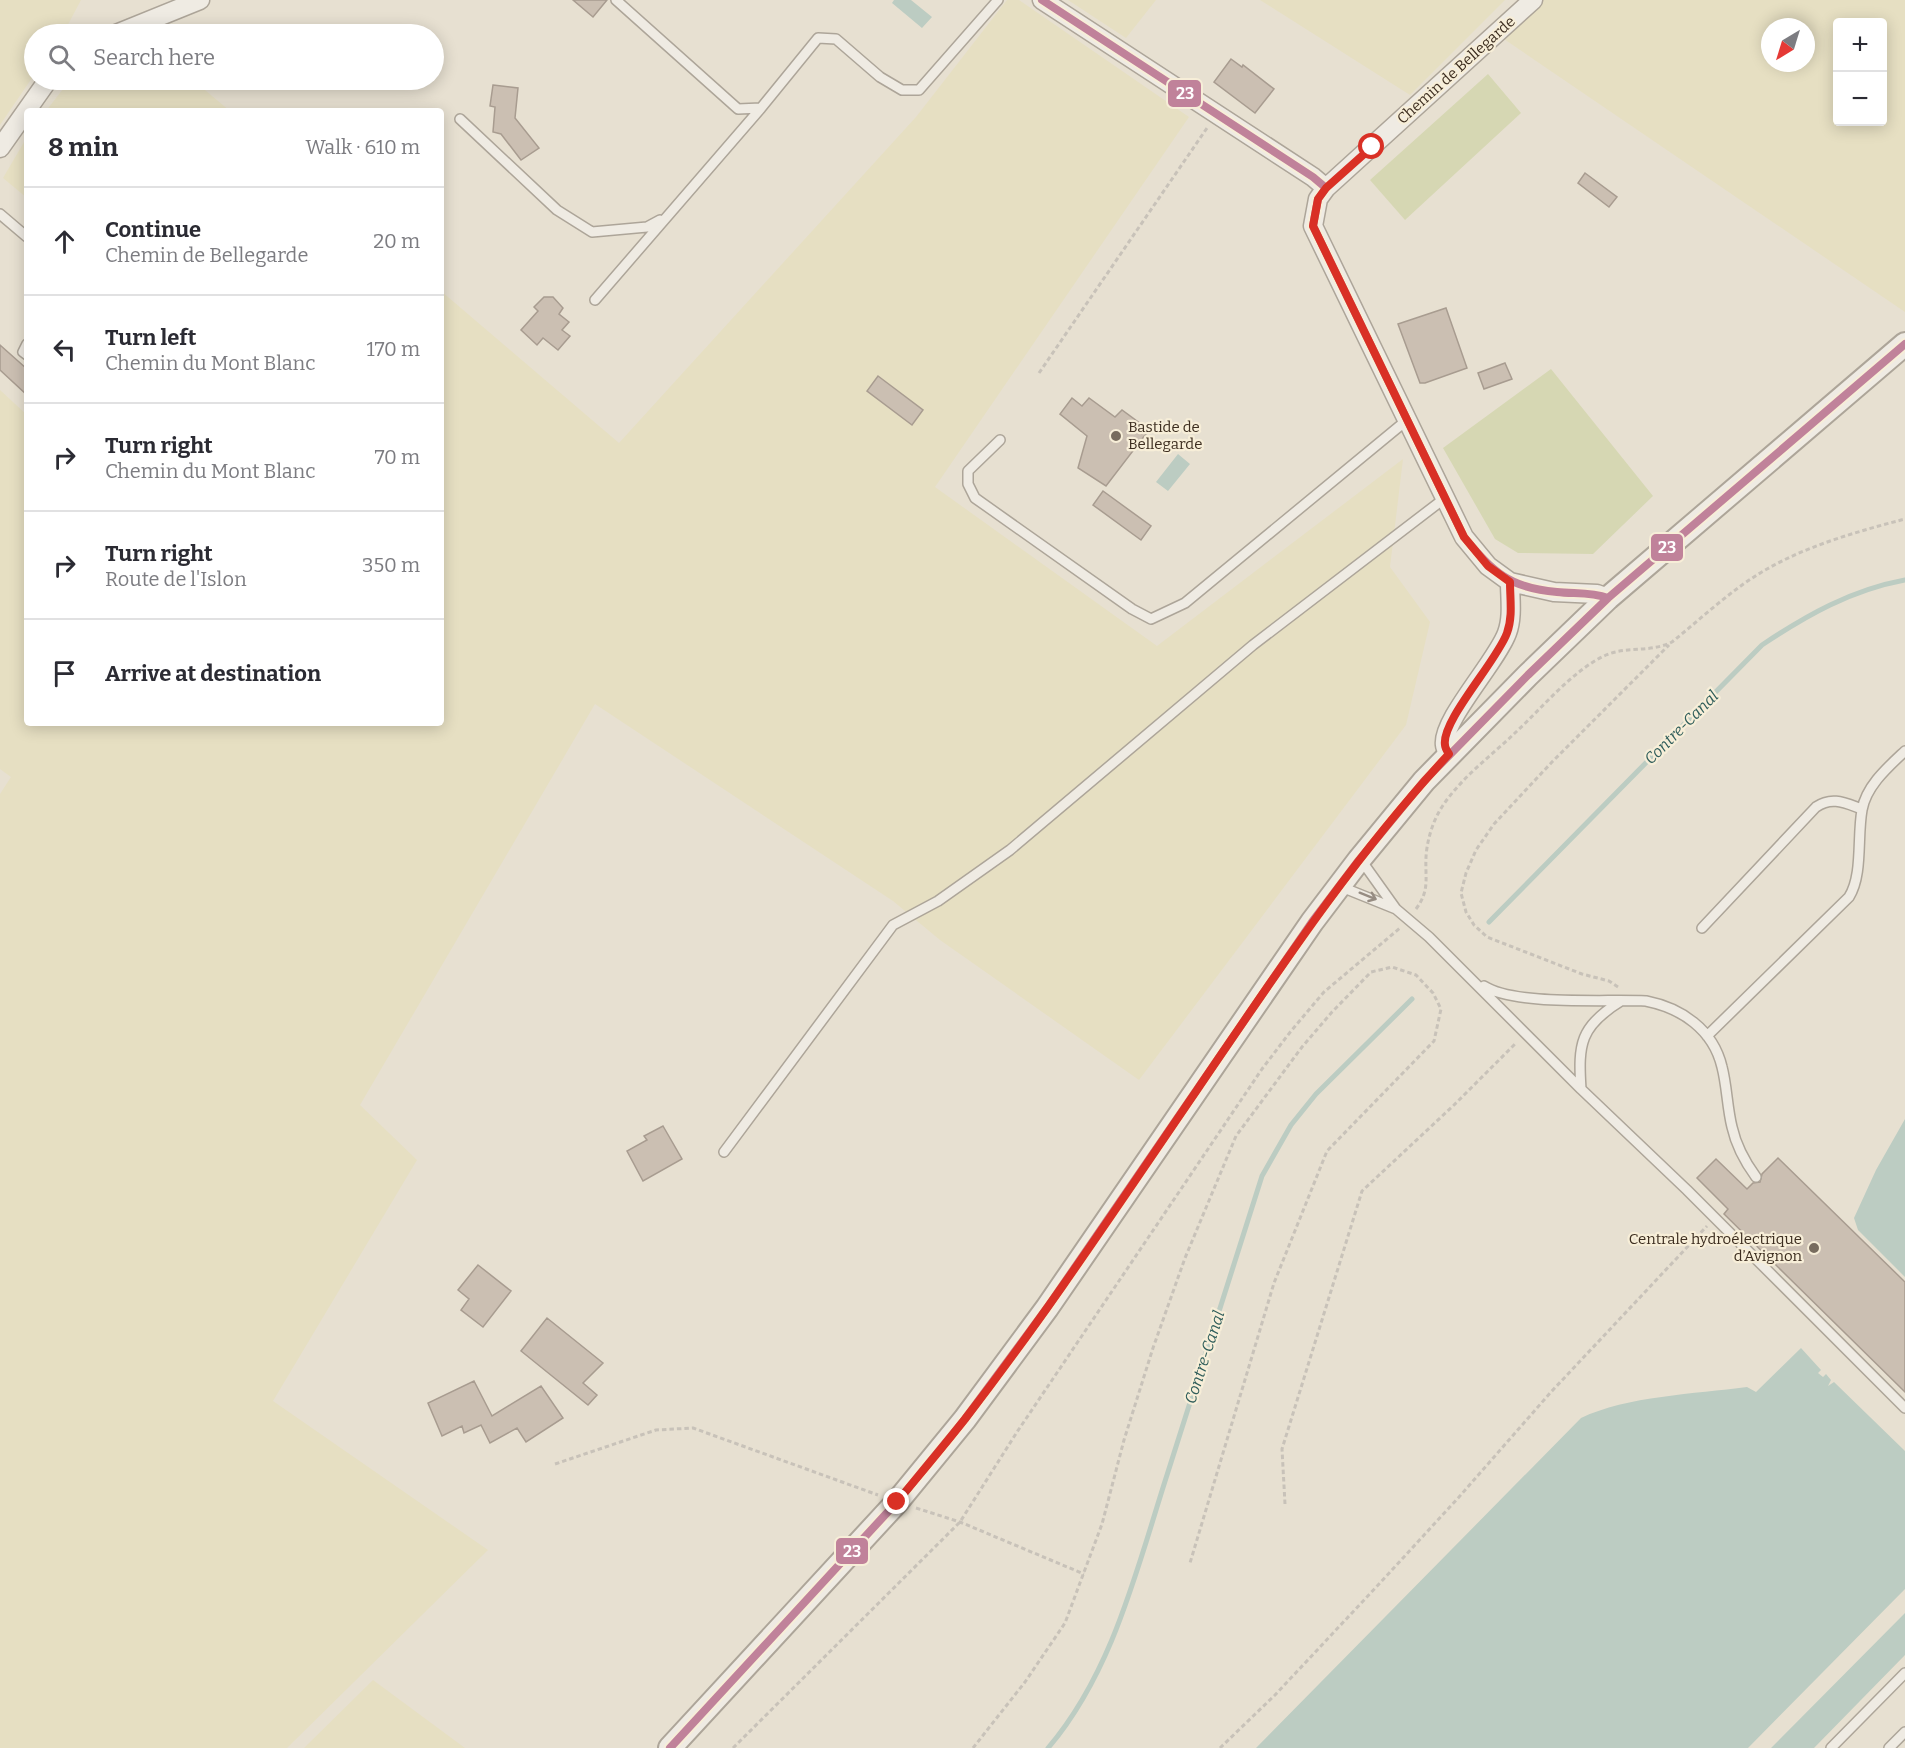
<!DOCTYPE html>
<meta charset="utf-8">
<style>
body{margin:0;font-family:Bitter,serif;background:#f2f2f3;color:#2b2b33}
.controls{position:absolute;right:18px;top:18px;display:grid;overflow:hidden;border-radius:6px;box-shadow:0 3px 15px #0003}
.controls button{width:54px;height:54px;display:grid;place-items:center;padding:0;border:0;border-bottom:2px solid #e1e1e2;background:#fff;color:#2b2b33;font:30px sans-serif}
.compass{position:absolute;left:1761px;top:18px;width:54px;height:54px;border-radius:50%;background:#fff;box-shadow:0 3px 15px #0003;rotate:218deg}
.stop{position:absolute;width:18px;height:18px;margin:-14px;border:4px solid #d93025;border-radius:50%;background:#fff}
.stop.end{background:#d93025;border-color:#fff;box-shadow:0 2px 6px #0008}
.list{margin:0;padding:0;list-style:none}
h2{display:flex;justify-content:space-between;align-items:center;height:78px;margin:0;padding:0 24px;font-size:26px}
h2 small{font-size:20px;font-weight:400;color:#7c7c81}
.list li{display:grid;grid-template-columns:39px 1fr auto;gap:18px;align-items:center;box-sizing:border-box;height:108px;padding:0 24px;border-top:2px solid #e1e1e2}
.list b{display:block;font-size:22px;white-space:nowrap}
.list p{margin:0;font-size:20px;white-space:nowrap;color:#7c7c81}
.list em{font-size:20px;font-style:normal;color:#7c7c81}
.icon{flex:none;width:33px;height:33px;fill:none;stroke:currentColor;stroke-width:2;stroke-linecap:round;stroke-linejoin:round}
.map{position:relative;flex:none;width:1905px;height:1748px;overflow:hidden}
.search{position:absolute;background:#fff;box-shadow:0 3px 15px #0003;left:24px;top:24px;width:420px;height:66px;display:flex;align-items:center;gap:15px;box-sizing:border-box;padding:0 21px;border-radius:33px;color:#7c7c81;font-size:22px}
.panel{position:absolute;background:#fff;box-shadow:0 3px 15px #0003;left:24px;top:108px;width:420px;height:618px;border-radius:6px}
.map>svg:first-child{display:block}
</style>
<div class="map">
<svg width="1905" height="1748" viewBox="0 0 1905 1748">
<rect width="100%" height="100%" fill="#e7e0d1"/>
<path fill="#e6dfc2" fill-rule="evenodd" d="M0 0H81L63 34H34V75L0 125Z
M1007 0H1019L1189 117 935 487 1157 646 1403 459 1390 567 1430 622 1406 725 1139 1080 940 940 893 901 595 704 360 1105 417 1160 273 1401 488 1550 287 1748H0V794L11 777 0 769V390L27 415V723H441V291L619 443 916 117Z
M1068 0H1156L1126 38Z
M1260 0H1505L1410 95Z
M1543 0H1905V312L1501 37ZM1838 22H1882V122H1838ZM1770 27H1806V63H1770Z
M70 80H193L230 111H46Z
M27 137V198L3 178Z
M373 1680 465 1748H304Z"/>
<path fill="#d6d7b3" d="M1488 74 1521 113 1405 220 1370 180Z
M1551 369 1653 496 1593 554 1518 553 1495 539 1443 448Z"/>
<path fill="#bcccc2" d="M894 0H911L932 17 922 28 892 3Z
M1178 454 1190 464 1168 491 1156 482Z
M1905 1119V1277L1858 1230 1854 1218 1876 1170Z
M1801 1348 1821 1370 1818 1373 1823 1377 1826 1374 1831 1380 1828 1386 1834 1382 1905 1451V1589L1748 1748H1256L1581 1418C1627 1396 1695 1394 1747 1387L1756 1392Z
M1905 1613V1655L1814 1748H1771Z"/>
<g fill="none" stroke-linecap="round" stroke-linejoin="round">
<path stroke="#bcccc2" stroke-width="5" d="M1489 922 1762 645C1807 615 1851 590 1905 580
M1048 1748C1113 1672 1137 1568 1167 1475 1199 1375 1230 1276 1262 1176L1291 1125 1316 1094 1412 999"/>
</g>
<path fill="#cbbfb2" stroke="#a89c90" stroke-width="1.5" d="M573 0H607L593 17Z
M1231 59 1242 67 1243 65 1274 89 1255 113 1214 82Z
M493 85 518 88 515 118 539 148 521 160 501 134 493 132 495 107 490 106Z
M1585 173 1617 197 1609 207 1578 183Z
M544 297H553L563 308 559 314 569 322 562 330 570 336 558 350 543 338 537 345 521 330 538 311 534 307Z
M1446 308 1467 368 1425 383H1420L1398 324Z
M0 345 27 369V395L0 370Z
M1505 363 1512 379 1484 389 1478 373Z
M878 376 923 410 912 425 867 391Z
M1072 398 1082 406 1089 398 1115 417 1122 410 1149 430 1106 486 1078 468 1087 436 1060 414Z
M1103 491 1151 526 1141 540 1093 505Z
M663 1126 682 1159 643 1181 627 1151 647 1140 644 1136Z
M1778 1158 1905 1282V1392L1724 1214 1728 1209 1697 1178 1716 1159 1747 1189 1753 1183 1760 1182 1762 1174Z
M478 1265 511 1291 483 1327 461 1310 469 1299 458 1290Z
M547 1318 603 1363 583 1383 597 1395 588 1405 521 1351Z
M474 1381 492 1416 541 1386 563 1418 526 1442 517 1428 490 1443 481 1425 464 1433 462 1426 442 1436 428 1403Z"/>
<g fill="none" stroke-linecap="round" stroke-linejoin="round">
<g stroke="#ada599" stroke-width="12">
<path id="service" d="M616 0 738 109 761 108
M460 119 557 210 592 232 647 227 660 220
M0 214 27 237
M595 300 761 108 818 38 836 39 880 77 902 90H919L998 0
M27 344 23 352 27 355
M1000 440 968 471V484L975 498 1132 609 1151 619 1185 603 1407 420
M1359 860 1366 867 1396 909
M1339 886 1396 909 1429 937 1581 1089 1687 1190 1905 1408
M1702 928 1816 807C1832 796 1845 803 1862 809
M1484 986C1516 1006 1605 999 1646 1001 1681 1008 1713 1029 1722 1067 1727 1086 1727 1107 1732 1127 1736 1145 1745 1162 1756 1177
M1707 1036 1849 897C1863 875 1857 837 1862 810 1866 786 1888 767 1905 751
M1581 1089C1578 1044 1580 1026 1621 1001
M724 1152 893 925 938 901 1010 850 1253 645 1445 498
M1831 1748 1905 1673
M1889 1748 1905 1732"/>
</g>
<g stroke="#ada599" stroke-width="21">
<path id="minor" d="M1042 0 1313 177 1326 188
M1533 0 1326 188 1318 199 1313 226 1464 537 1488 566 1510 582 1554 592 1597 594 1608 598
M116 34 200 0
M0 148 48 80
M1449 754C1447 751 1445 748 1445 745 1441 721 1497 661 1507 633 1513 617 1510 598 1510 582"/>
</g>
<g stroke="#ada599" stroke-width="26">
<path id="tertiary" d="M670 1748 897 1502 965 1419 1047 1308 1312 922 1359 860 1424 781 1528 675 1608 598 1905 344"/>
</g>
<path stroke="#c8c2b9" stroke-width="3" stroke-dasharray="4.5 3" stroke-linecap="butt" d="M1039 373 1207 128
M1416 909C1430 890 1425 879 1426 857 1427 841 1432 824 1440 810 1459 779 1491 756 1516 732 1543 707 1573 670 1606 655 1627 646 1650 653 1672 642 1703 617 1733 588 1767 569 1809 545 1859 531 1905 519
M1618 987 1609 981 1582 974 1487 937 1474 925 1466 912 1461 893 1466 873 1476 850 1494 824 1552 762 1669 645
M555 1464 656 1430 693 1428 878 1495
M1285 1504 1282 1449 1362 1191 1454 1105 1516 1043
M916 1508 960 1522 1084 1574
M733 1748 960 1522 1017 1432 1262 1069 1291 1031 1324 992 1400 928
M973 1748 1025 1682 1065 1623 1102 1524 1124 1440 1153 1348 1185 1258 1236 1136 1302 1047 1332 1012 1371 972 1392 967 1416 975 1433 993 1441 1009 1434 1041 1327 1151 1274 1283 1190 1563
M1220 1748 1275 1695 1380 1583 1459 1497 1551 1392 1707 1226"/>
<use href="#service" stroke="#efebe3" stroke-width="9"/>
<use href="#minor" stroke="#efebe3" stroke-width="18"/>
<use href="#tertiary" stroke="#efebe3" stroke-width="22"/>
<g stroke="#f7eed8" stroke-width="12">
<path id="bus-1" d="M1042 0 1313 177 1326 188
M1326 188 1318 199 1313 226 1464 537C1493 572 1509 588 1557 592 1574 594 1591 592 1608 598
M670 1748 897 1502 965 1419 1047 1308 1312 922 1359 860 1424 781 1528 675 1608 598 1905 344"/>
</g>
<use href="#bus-1" stroke="#c0829a" stroke-width="8"/>
</g>
<defs><path id="oneway-shaft" d="M-6 0H5M1.5-3L5.5 0L1.5 3" fill="none" stroke-width="1.6" stroke-linecap="round" stroke-linejoin="round" transform="scale(1.5)"/></defs>
<use stroke="#968c82" href="#oneway-shaft" transform="translate(1368 896) rotate(22)"/>
<g fill="none" stroke-linecap="round" stroke-linejoin="round">
<path stroke="#d93025" stroke-width="8" d="M897 1502C920 1474 943 1447 965 1419 1047 1313 1121 1201 1197 1090 1276 974 1353 857 1449 754 1447 751 1445 748 1445 745 1441 721 1497 661 1507 633 1513 617 1510 599 1510 582L1488 566 1464 537 1313 226 1318 199 1326 188 1372 147"/>
</g>
<g fill="#786c5e" stroke="#f7eed8" stroke-width="2">
<circle cx="1116" cy="436" r="6"/>
<circle cx="1814" cy="1248" r="6"/>
</g>
<g text-anchor="middle" stroke-width="4.5" stroke-linejoin="round" paint-order="stroke">
<g font-size="15" fill="#3d2e20" stroke="#f7eed8">
<text transform="translate(1456 70) rotate(-42)" y="5">Chemin de Bellegarde</text>
</g>
<g font-size="15" fill="#3d2e20" stroke="#f7eed8" text-anchor="start">
<text x="1128" y="432">Bastide de<tspan x="1128" dy="17">Bellegarde</tspan></text>
<text x="1802" y="1244" text-anchor="end">Centrale hydroélectrique<tspan x="1802" dy="17">d’Avignon</tspan></text>
</g>
<g font-size="16" font-style="italic" fill="#2f5d5a" stroke="#f7eed8">
<text transform="translate(1681 727) rotate(-45)" y="6">Contre-Canal</text>
<text transform="translate(1204 1357) rotate(-72)" y="6">Contre-Canal</text>
</g>
</g>
<g stroke="#f7eed8" stroke-width="2">
<rect x="1167" y="79" width="35" height="29" rx="6" fill="#c0829a"/>
<rect x="1650" y="533" width="34" height="29" rx="6" fill="#c0829a"/>
<rect x="835" y="1537" width="34" height="28" rx="6" fill="#c0829a"/>
</g>
<g font-size="16" text-anchor="middle" font-weight="bold" fill="#fff">
<text x="1185" y="99">23</text>
<text x="1667" y="553">23</text>
<text x="852" y="1557">23</text>
</g>
</svg>
<div class="controls">
<button>+</button>
<button>−</button>
</div>
<svg class="compass" viewBox="-18 -18 36 36"><path d="M0-13l5 13h-10z" fill="#e53935"/><path d="M0 13l5-13h-10z" fill="#7c7c81"/></svg>
<div class="stop" style="left:1372px;top:147px"></div>
<div class="stop end" style="left:897px;top:1502px"></div>
<div class="search"><svg class="icon" aria-label="search" viewBox="0 0 24 24"><circle cx="10" cy="10" r="6"/><path d="M15 15l6 6"/></svg>Search here</div>
<section class="panel">
<h2>8 min<small>Walk · 610 m</small></h2>
<ul class="list">
<li><svg class="icon" aria-label="ahead" viewBox="0 0 24 24"><path d="M12 20V5M6 11l6-6 6 6"/></svg><div><b>Continue</b><p>Chemin de Bellegarde</p></div><em>20 m</em></li>
<li><svg class="icon" aria-label="left" viewBox="0 0 24 24"><path d="M17 20v-9H6M10 6l-5 5 5 5"/></svg><div><b>Turn left</b><p>Chemin du Mont Blanc</p></div><em>170 m</em></li>
<li><svg class="icon" aria-label="right" viewBox="0 0 24 24"><path d="M7 20v-9h11M14 6l5 5-5 5"/></svg><div><b>Turn right</b><p>Chemin du Mont Blanc</p></div><em>70 m</em></li>
<li><svg class="icon" aria-label="right" viewBox="0 0 24 24"><path d="M7 20v-9h11M14 6l5 5-5 5"/></svg><div><b>Turn right</b><p>Route de l'Islon</p></div><em>350 m</em></li>
<li><svg class="icon" aria-label="arrive" viewBox="0 0 24 24"><path d="M6 21V4h12l-3 4 3 4H6"/></svg><div><b>Arrive at destination</b></div></li>
</ul>
</section>
</div>
